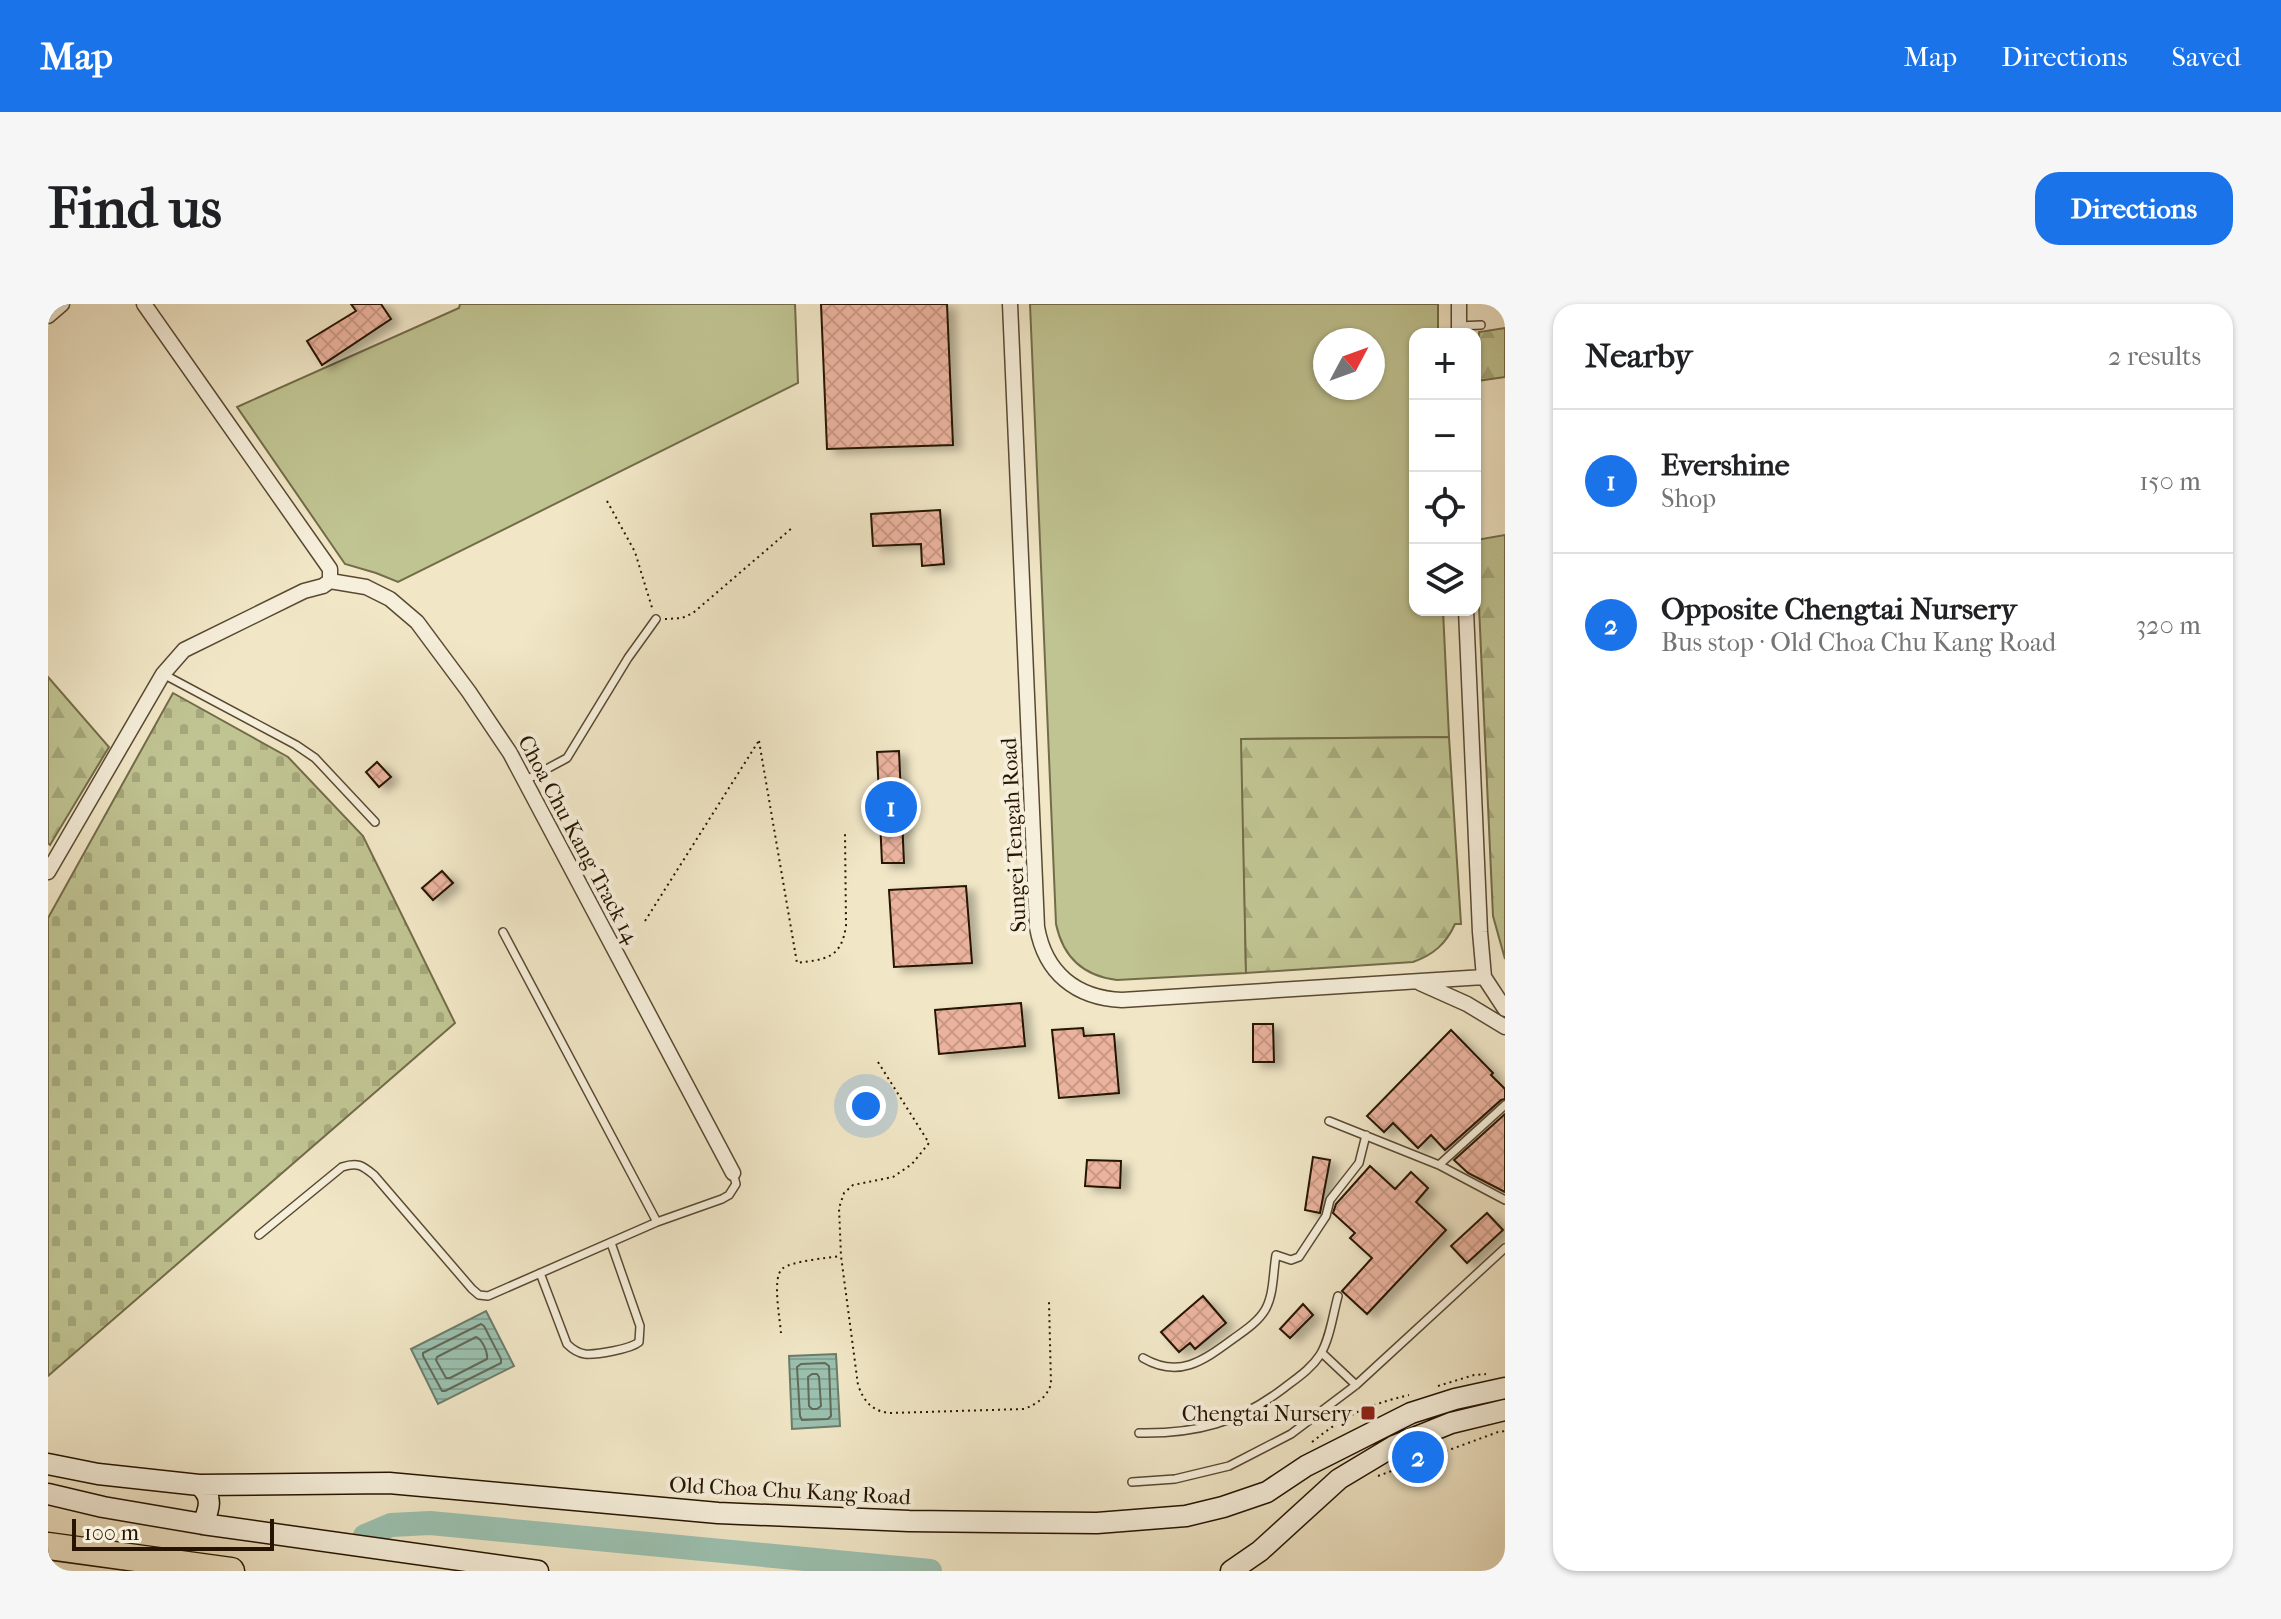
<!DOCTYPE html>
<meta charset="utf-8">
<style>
body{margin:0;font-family:"IM FELL French Canon",serif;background:#f6f6f6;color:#202124}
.controls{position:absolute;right:24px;top:24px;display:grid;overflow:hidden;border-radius:16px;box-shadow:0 2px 6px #0004}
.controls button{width:72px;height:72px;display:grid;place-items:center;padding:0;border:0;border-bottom:2px solid #e0e0e0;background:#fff;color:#202124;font:40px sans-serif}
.compass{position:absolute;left:1265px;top:24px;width:72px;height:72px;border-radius:50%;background:#fff;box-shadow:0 2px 6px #0004;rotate:49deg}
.scale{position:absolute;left:24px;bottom:20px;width:202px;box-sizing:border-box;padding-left:8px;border:4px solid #261400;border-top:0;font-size:22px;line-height:28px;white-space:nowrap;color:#261400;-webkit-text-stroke:6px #f6efdb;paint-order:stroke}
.you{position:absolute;left:818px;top:802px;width:28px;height:28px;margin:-20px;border:6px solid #fff;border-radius:50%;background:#1a73e8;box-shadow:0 0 0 12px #1a73e833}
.badge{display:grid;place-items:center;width:52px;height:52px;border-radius:50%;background:#1a73e8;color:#fff;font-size:26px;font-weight:700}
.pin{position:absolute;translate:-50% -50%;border:4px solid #fff;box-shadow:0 2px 8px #0006}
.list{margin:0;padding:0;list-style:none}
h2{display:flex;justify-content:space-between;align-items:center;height:104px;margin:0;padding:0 32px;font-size:34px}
h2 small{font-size:26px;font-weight:400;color:#757577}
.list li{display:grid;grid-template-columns:52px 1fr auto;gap:24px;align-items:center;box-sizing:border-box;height:144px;padding:0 32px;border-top:2px solid #e0e0e0}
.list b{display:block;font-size:30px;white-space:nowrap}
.list p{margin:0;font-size:26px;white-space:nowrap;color:#757577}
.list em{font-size:26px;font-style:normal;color:#757577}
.icon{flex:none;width:44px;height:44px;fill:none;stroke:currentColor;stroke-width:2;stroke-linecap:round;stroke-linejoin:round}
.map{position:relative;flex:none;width:1457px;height:1267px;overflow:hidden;border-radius:24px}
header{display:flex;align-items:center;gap:48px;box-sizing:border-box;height:112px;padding:0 40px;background:#1a73e8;color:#fff}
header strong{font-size:38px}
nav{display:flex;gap:44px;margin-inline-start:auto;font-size:28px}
.intro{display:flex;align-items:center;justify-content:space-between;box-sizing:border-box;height:192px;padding:0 48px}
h1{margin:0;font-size:56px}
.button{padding:20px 36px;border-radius:24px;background:#1a73e8;color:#fff;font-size:28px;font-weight:700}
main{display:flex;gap:48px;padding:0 48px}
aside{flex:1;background:#fff;border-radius:24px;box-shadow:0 2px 6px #0004}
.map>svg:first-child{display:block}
</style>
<header>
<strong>Map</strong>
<nav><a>Map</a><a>Directions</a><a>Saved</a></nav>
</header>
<div class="intro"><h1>Find us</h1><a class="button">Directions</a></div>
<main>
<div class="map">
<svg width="1457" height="1267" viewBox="0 0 1457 1267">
<defs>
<pattern id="forest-firs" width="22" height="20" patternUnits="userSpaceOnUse" patternTransform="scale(2)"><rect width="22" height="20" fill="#c0c492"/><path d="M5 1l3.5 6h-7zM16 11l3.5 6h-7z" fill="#a5a87c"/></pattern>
<pattern id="cemetery-stones" width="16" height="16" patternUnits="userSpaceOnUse" patternTransform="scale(2)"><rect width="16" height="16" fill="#c0c492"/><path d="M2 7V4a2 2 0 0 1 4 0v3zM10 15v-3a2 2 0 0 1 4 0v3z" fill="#a5a87c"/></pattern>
<pattern id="water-rules" width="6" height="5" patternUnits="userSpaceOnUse" patternTransform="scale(2)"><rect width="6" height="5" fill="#9bc1b0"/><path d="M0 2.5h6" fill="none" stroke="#85a596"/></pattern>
<pattern id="building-cross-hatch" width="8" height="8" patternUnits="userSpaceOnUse" patternTransform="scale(2)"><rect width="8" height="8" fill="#ebb39e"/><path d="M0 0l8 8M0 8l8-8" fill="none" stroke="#c99986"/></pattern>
<filter id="shadow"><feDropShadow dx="8" dy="4.5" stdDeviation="4" flood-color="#0004"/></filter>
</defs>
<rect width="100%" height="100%" fill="#f1e7c7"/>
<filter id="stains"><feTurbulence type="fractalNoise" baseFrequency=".0025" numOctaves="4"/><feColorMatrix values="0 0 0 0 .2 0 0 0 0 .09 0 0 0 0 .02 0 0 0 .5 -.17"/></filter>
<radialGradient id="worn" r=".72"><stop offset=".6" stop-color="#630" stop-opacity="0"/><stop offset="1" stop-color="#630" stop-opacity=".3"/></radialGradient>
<path fill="#c0c492" stroke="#736c49" stroke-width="2" fill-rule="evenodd" d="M412 0H747L750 79 350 278 328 269 297 260 189 103 411 4Z
M982 0H1390V30H1367V306H1395L1401 433 1194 435 1198 669 1069 676C1035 672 1015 653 1008 620ZM1277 36H1325V84H1277Z"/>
<path fill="url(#forest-firs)" stroke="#736c49" stroke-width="2" d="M1457 24V73L1429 77 1431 28Z
M1457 231V655L1445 612 1428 236Z
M0 373 61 443 2 541 0 539Z
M1401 433 1413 620H1407C1398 640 1385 651 1365 658L1198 669 1193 435Z"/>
<path fill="url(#cemetery-stones)" stroke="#736c49" stroke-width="2" d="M125 389 240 453 315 532 407 719 0 1072V614Z"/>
<path fill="url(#water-rules)" stroke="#6c7c6a" stroke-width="2" d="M438 1007 466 1062 390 1100 363 1045Z
M788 1050 792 1122 744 1125 741 1052Z"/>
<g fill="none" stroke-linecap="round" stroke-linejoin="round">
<path stroke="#606a58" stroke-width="2" d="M433 1020 436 1022 453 1055V1059L397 1087H394L375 1052V1049Z
M428 1033C434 1035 440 1048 439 1055L402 1074H398L388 1056 389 1053Z
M777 1059 781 1062 783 1112 780 1115 754 1116 752 1112 749 1063 753 1060Z
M764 1070H769L771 1073 773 1102 769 1105H764L761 1102 760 1073Z"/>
<path stroke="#9bc1b0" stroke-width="24" d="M317 1232 343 1221 382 1219 882 1267"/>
</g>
<path fill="url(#building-cross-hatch)" stroke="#261400" stroke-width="2" filter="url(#shadow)" d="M303 0H333L343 15 274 61 259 37 308 7Z
M773 0H899L905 141 779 145Z
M892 206 896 260 874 262 873 240 825 242 823 210Z
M851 447 856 559H834L829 448Z
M329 458 343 473 331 483 318 468Z
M394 567 405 579 385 596 374 584Z
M918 582 924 659 846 663 841 586Z
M973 699 977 742 891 750 887 706Z
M1205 720H1225L1226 758H1205Z
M1035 724 1036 732 1066 730 1071 789 1011 794 1004 726Z
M1403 726 1445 769 1443 771 1457 785V795L1453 796 1397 846 1383 831 1370 844 1345 819 1336 828 1319 812Z
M1457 810V888L1420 869 1406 856Z
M1265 853 1282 856 1272 909 1257 906Z
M1039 856 1073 857 1072 884 1037 882Z
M1322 862 1347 885 1363 868 1380 884 1368 898 1398 926 1319 1010 1294 987 1324 954 1302 934 1307 929 1285 909 1288 900Z
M1439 909 1455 926 1419 959 1403 942Z
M1155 992 1178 1019 1147 1045 1142 1039 1131 1048 1113 1028Z
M1255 1000 1265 1011 1242 1034 1232 1025Z"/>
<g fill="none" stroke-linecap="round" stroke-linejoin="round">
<g stroke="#594932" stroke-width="10">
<path id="lane" d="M1411 22 1433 21
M115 370 248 441 267 454 327 518
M478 476 519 454 580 354 608 315
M455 628 609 918
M1281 817 1391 861 1457 896
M1391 861 1457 801
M211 931 294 863C309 858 314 861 326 871L424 985 431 991 440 992 609 918 674 895 681 891 688 880 685 869
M492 969 519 1040C524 1045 530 1049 537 1050 548 1051 583 1045 591 1038L592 1022 563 939
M1274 1049 1308 1081
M1095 1054C1131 1075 1155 1057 1185 1035 1196 1027 1210 1018 1217 1006 1226 991 1225 968 1228 951L1243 956 1251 953 1278 912 1282 896 1311 859 1318 831
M1091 1129C1148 1130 1190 1119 1236 1084 1249 1074 1263 1065 1272 1051 1282 1035 1285 1010 1290 992
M1084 1178 1127 1175 1181 1162 1243 1130 1308 1081 1457 944"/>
</g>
<g stroke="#594932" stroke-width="17">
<path id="street" d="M96 0 282 265V277
M962 0 989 623C997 669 1028 694 1074 696L1436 673
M1411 0V30
M0 12 14 0
M1418 306 1432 628 1436 673 1457 705
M0 568 115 370 136 346 256 287 275 282 282 277 318 283 342 295 369 318 421 388 462 449 685 869
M1372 679 1419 700 1457 723"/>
</g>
<g stroke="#261400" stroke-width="23">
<path id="secondary" d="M0 1160 50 1170 151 1181 341 1179 670 1209 861 1217 1049 1219 1138 1212 1175 1203 1219 1188 1258 1162 1363 1109 1407 1095 1457 1084
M151 1181C166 1193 161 1205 155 1220
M0 1190 55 1203 155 1220 490 1267
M1183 1267 1212 1247 1291 1175 1346 1142 1403 1119 1457 1106"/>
</g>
<g stroke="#261400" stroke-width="29">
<path id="highway" d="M0 1242 183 1267"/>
</g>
<path stroke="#261400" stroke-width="2" stroke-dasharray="2 4" stroke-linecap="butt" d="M559 197 587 248 605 307
M617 315 634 314 645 309 744 224
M711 437 749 659C778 655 793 655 798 622L797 528
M597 617 710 438
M830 758 881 839 864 860 845 873 805 881 796 889 791 904 793 952 810 1081C816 1098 825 1108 843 1109L976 1105C989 1100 999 1093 1003 1080L1001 998
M733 1029C732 1015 724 974 734 965 743 957 779 954 792 952
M1390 1082 1426 1071 1438 1070
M1264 1138C1298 1111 1319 1101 1361 1091
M1330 1172 1450 1128 1457 1127"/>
<use href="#lane" stroke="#f6efdb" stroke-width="7"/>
<use href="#street" stroke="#f6efdb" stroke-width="14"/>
<use href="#secondary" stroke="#f6efdb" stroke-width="20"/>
<use href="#highway" stroke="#f1e7c7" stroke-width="26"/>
</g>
<rect fill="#8f2418" stroke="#f6efdb" stroke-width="3" x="1312" y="1101" width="16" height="16" rx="4"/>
<g text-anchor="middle" stroke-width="8" stroke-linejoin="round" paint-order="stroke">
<g font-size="22" fill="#261400" stroke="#f6efdb">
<text transform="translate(965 531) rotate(-93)" y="8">Sungei Tengah Road</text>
<text transform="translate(531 535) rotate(62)" y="8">Choa Chu Kang Track 14</text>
<text transform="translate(742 1186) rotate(3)" y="8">Old Choa Chu Kang Road</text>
</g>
<g font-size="22" fill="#261400" stroke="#f6efdb" text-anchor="end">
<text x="1304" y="1117">Chengtai Nursery</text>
</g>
</g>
<rect width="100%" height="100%" filter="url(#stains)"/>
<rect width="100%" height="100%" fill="url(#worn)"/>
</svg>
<div class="controls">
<button>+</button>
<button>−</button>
<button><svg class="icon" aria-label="locate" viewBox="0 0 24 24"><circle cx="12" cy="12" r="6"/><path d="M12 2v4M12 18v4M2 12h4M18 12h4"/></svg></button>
<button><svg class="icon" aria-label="layers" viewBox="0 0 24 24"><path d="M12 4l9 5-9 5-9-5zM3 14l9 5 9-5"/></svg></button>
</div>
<svg class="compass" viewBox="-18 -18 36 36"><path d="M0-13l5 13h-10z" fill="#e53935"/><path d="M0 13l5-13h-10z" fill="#757577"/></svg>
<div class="scale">100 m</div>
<div class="you"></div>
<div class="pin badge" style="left:843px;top:503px">1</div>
<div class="pin badge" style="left:1370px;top:1153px">2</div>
</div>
<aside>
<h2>Nearby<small>2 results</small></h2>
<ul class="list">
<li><span class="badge">1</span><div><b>Evershine</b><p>Shop</p></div><em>150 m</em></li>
<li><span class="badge">2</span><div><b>Opposite Chengtai Nursery</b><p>Bus stop · Old Choa Chu Kang Road</p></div><em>320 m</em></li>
</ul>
</aside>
</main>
